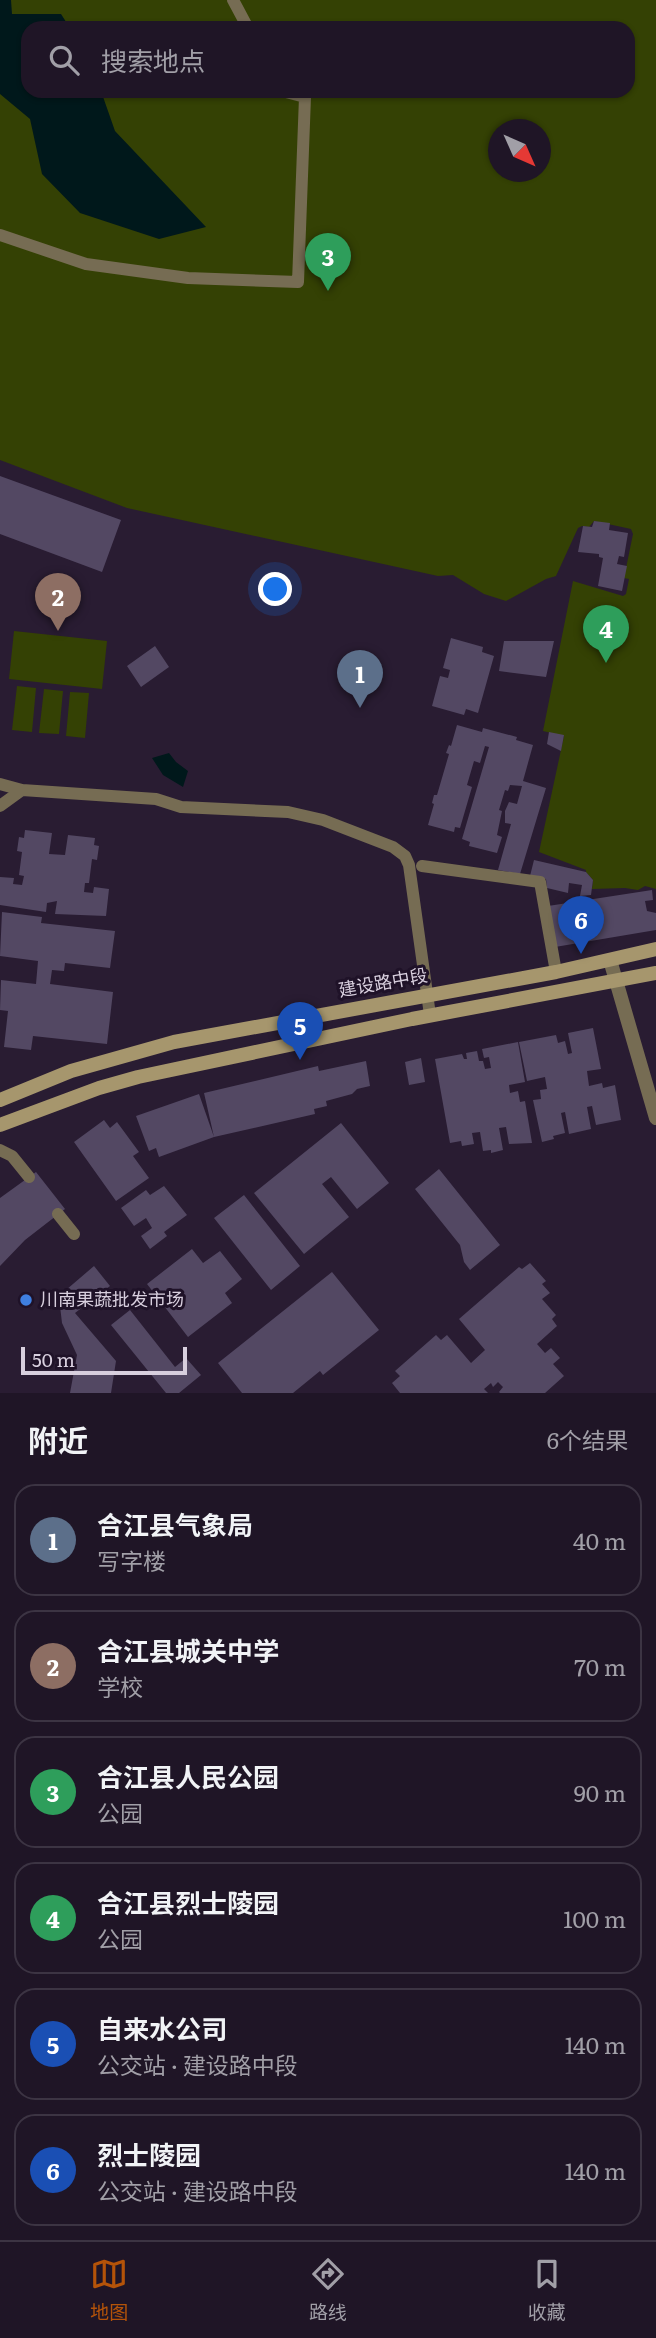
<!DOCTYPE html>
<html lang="zh">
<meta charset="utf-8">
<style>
body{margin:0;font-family:Literata,"Noto Sans SC",serif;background:#271e2e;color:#f1f3f6}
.compass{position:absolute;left:488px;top:119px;width:63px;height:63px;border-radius:50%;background:#1f1526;box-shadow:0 2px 5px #0004;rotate:135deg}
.scale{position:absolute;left:21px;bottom:18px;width:166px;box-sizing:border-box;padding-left:7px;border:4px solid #d8cfde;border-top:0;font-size:19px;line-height:24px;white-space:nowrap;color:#d8cfde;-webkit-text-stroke:5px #1f1228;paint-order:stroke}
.you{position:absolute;left:276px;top:590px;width:24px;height:24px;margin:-18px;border:5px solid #fff;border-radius:50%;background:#1a73e8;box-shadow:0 0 0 10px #1a73e833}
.badge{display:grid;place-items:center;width:46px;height:46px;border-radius:50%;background:#b45309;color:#fff;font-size:23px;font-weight:700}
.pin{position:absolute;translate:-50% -58px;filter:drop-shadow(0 2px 4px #0008)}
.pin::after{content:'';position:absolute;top:37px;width:24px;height:21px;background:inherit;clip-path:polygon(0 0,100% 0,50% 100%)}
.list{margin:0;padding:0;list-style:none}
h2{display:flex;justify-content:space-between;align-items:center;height:91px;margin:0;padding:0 28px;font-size:30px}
h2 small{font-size:23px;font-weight:400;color:#a19fa7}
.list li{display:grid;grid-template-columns:46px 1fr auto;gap:21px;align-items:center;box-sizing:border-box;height:112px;margin:0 14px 14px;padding:0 14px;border:2px solid #3c3443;border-radius:21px}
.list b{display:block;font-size:26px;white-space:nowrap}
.list p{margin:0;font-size:23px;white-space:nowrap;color:#a19fa7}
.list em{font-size:23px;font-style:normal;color:#a19fa7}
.icon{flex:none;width:38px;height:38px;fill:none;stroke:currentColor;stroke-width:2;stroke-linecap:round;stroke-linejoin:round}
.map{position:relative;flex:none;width:656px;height:1393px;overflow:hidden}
.search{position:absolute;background:#1f1526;box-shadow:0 2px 5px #0004;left:21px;right:21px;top:21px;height:77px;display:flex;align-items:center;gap:18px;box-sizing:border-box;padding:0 24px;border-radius:21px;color:#a19fa7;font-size:26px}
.sheet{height:847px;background:#1f1526}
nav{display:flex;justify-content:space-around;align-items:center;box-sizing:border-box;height:98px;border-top:2px solid #3c3443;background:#1f1526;font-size:19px;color:#a19fa7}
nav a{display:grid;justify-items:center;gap:4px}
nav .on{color:#b45309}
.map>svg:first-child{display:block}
</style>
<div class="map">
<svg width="656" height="1393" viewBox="0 0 656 1393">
<rect width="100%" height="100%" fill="#291c32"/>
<path fill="#344104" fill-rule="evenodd" d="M0 0H656V889L645 886 638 890 625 888 592 889 593 880 586 872V870L539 852 564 736 543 731 573 581 623 596 626 594 629 579 624 578 633 534 631 529 594 521 589 527 582 526 578 528 556 576 546 579 506 601 484 594 453 575 438 576 127 508 0 460ZM28 28H628V91H28ZM498 130H540V172H498Z
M14 631 107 641 102 689 9 679Z
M17 686 36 688 32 732 12 730Z
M44 689 63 691 59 734 39 733Z
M70 692 89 693 85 738 66 736Z"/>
<path fill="#00181b" d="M0 0H11L12 14H61L70 28H28V91H101L115 131 206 227 159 239 80 213 42 174 30 119 0 94Z
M169 753 176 762 188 771 183 787 163 775 152 758Z"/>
<path fill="#534863" d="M0 476 121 520 102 572 0 534Z
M594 521 610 523 609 530 628 533 624 557 619 556 617 564 627 566 622 591 598 586 603 558 599 557V554L578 552 583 526 592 527Z
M451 638 483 647 482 652 494 656 478 713 466 709 464 715 432 706 440 676 448 678 450 670 443 668Z
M504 641H554L546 677 499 671Z
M155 646 169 667 141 687 127 666Z
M457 725 482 732 483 728 517 737 516 740 533 745 523 781 546 788 520 874 498 870 511 824 505 823V811L509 802 517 804 522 786 510 785 508 791 505 790 499 810 502 811 497 835 502 837 497 853 469 846 470 842 462 839 489 747 485 746 480 763 474 761 467 785 472 787 460 828 455 827 454 832 428 825 434 804 432 803 434 795H437L449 754 446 753 449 745 451 746Z
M549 732 564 735 561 751 547 744Z
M25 830 52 833 49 854 65 855 68 835 95 838 94 845 99 846 97 860 92 859 89 883H85L84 892 93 893 94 887 109 889 106 916 55 914 57 901 47 903 46 912 0 905V877L14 878 13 884 22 885 24 876 19 875 22 852 17 851 19 837 24 838Z
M534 860 586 872 593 880 591 895 580 896 582 885 569 883 568 893 547 888 546 879 530 876Z
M652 890 653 900 645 901 647 911 656 913V930L555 947 548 906Z
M2 912 42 917 41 923 115 931 110 968 65 963 64 971 52 970 50 984 113 992 107 1044 33 1036 31 1050 4 1047 8 1011 0 1010 1 980 36 984 38 961 0 956Z
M593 1028 601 1069 587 1071 589 1086 602 1083 603 1088 615 1085 621 1120 596 1125 592 1106 587 1107 591 1129 569 1134 565 1112 561 1113 565 1133 553 1136 554 1139 542 1142 533 1100 541 1099 540 1090 547 1089 545 1077 527 1081 519 1042 556 1035 558 1043 565 1041 568 1054 572 1053 568 1033Z
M518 1042 525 1082 509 1085 510 1093 518 1091 520 1102 525 1101 532 1143 509 1144 506 1127 499 1128 503 1150 491 1153V1150L483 1151 480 1132 472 1133 474 1144 462 1146 461 1141 450 1143 435 1059 462 1054 464 1059H467L466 1053 477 1051 479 1061H483L485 1069 491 1068 489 1057 484 1058 482 1049Z
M421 1058 425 1082 409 1085 405 1062Z
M366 1061 370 1086 357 1089 352 1094 326 1101 327 1106 314 1109 315 1114 214 1137 204 1093 318 1066 319 1071Z
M199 1094 214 1137 159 1157 156 1148 149 1151 136 1116Z
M104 1120 110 1128 117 1122 139 1152 133 1156 149 1178 116 1201 74 1142Z
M341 1123 389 1183 357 1209 331 1177 322 1184 349 1217 304 1254 254 1193Z
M439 1169 500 1245 470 1270 464 1262 460 1245 415 1189Z
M36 1172 65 1209 25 1240 0 1266V1198Z
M164 1186 187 1215 164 1232 167 1236 150 1249 141 1236 152 1228 146 1218 134 1226 121 1208 146 1190 150 1195Z
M244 1195 300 1266 271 1290 214 1218Z
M192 1249 203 1263 220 1251 242 1279 225 1293 232 1303 188 1337 147 1284Z
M530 1263 546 1281 542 1284 550 1293 542 1299 556 1315 552 1319 557 1326 537 1344 545 1353 551 1348 560 1358 553 1364 564 1376 545 1393H500L499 1392 503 1387 498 1382 493 1387 491 1383 484 1389 488 1393H400L392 1383 400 1376 395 1371 436 1335 441 1340 447 1335 471 1363 485 1350 459 1319 519 1267 522 1269Z
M94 1266 110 1286 75 1313 116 1361 111 1393H70L77 1355 62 1323 60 1306 66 1290Z
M332 1272 379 1330 323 1375 320 1371 293 1393H242L218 1363Z
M130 1310 175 1367 186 1358 201 1375 179 1393H166L111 1325Z"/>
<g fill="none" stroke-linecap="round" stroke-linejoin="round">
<path stroke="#766c53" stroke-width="12" d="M233 0 248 28
M0 235 86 264 188 278 298 282 305 97 282 91
M0 784 22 790 156 799 181 807 288 812 323 820 393 847 405 856 409 865 430 1015
M0 806 22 790
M422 866 540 882 556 972
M0 1150 12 1156 29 1177
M58 1214 74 1234"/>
<path stroke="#766c53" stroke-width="14" d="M610 960 656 1118"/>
<path stroke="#a6966d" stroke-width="14" d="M0 1100 71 1071 174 1042 556 972 656 949
M0 1125 99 1088 138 1077 412 1019 656 973"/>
</g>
<circle fill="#3f7fe0" stroke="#1f1228" stroke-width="2.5" cx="26" cy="1300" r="7"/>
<g text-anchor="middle" stroke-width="6" stroke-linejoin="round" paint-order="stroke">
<g font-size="18" fill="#d8cfde" stroke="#1f1228">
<text transform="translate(383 983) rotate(-10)" y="6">建设路中段</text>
</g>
<g font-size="18" fill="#d8cfde" stroke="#1f1228" text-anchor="start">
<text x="40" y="1306">川南果蔬批发市场</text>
</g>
</g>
</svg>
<svg class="compass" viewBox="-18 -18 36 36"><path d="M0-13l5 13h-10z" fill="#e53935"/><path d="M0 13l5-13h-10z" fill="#a19fa7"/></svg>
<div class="scale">50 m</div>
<div class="you"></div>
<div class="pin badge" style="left:360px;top:708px;background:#5c6f8a">1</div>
<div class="pin badge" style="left:58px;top:631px;background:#8d6e63">2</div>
<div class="pin badge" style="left:328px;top:291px;background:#2e9e5b">3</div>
<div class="pin badge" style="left:606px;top:663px;background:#2e9e5b">4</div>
<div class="pin badge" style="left:300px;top:1060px;background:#1a4fb4">5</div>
<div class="pin badge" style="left:581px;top:954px;background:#1a4fb4">6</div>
<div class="search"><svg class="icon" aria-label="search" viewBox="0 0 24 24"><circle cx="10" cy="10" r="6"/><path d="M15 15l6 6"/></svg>搜索地点</div>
</div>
<section class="sheet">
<h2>附近<small>6个结果</small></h2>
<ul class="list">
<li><span class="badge" style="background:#5c6f8a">1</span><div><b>合江县气象局</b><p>写字楼</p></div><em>40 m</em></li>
<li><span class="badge" style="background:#8d6e63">2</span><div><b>合江县城关中学</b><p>学校</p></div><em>70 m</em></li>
<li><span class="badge" style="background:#2e9e5b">3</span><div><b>合江县人民公园</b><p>公园</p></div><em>90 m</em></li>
<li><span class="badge" style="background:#2e9e5b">4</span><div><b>合江县烈士陵园</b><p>公园</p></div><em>100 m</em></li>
<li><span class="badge" style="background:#1a4fb4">5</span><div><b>自来水公司</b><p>公交站 · 建设路中段</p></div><em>140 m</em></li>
<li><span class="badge" style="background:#1a4fb4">6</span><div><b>烈士陵园</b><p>公交站 · 建设路中段</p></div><em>140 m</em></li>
</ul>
</section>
<nav>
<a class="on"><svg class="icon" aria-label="map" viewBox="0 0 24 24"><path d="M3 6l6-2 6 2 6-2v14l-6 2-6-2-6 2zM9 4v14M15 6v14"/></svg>地图</a>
<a><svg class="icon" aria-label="directions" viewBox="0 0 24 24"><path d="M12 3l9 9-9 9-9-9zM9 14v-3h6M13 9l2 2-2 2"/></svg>路线</a>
<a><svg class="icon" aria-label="saved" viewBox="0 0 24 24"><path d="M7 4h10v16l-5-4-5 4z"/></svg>收藏</a>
</nav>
